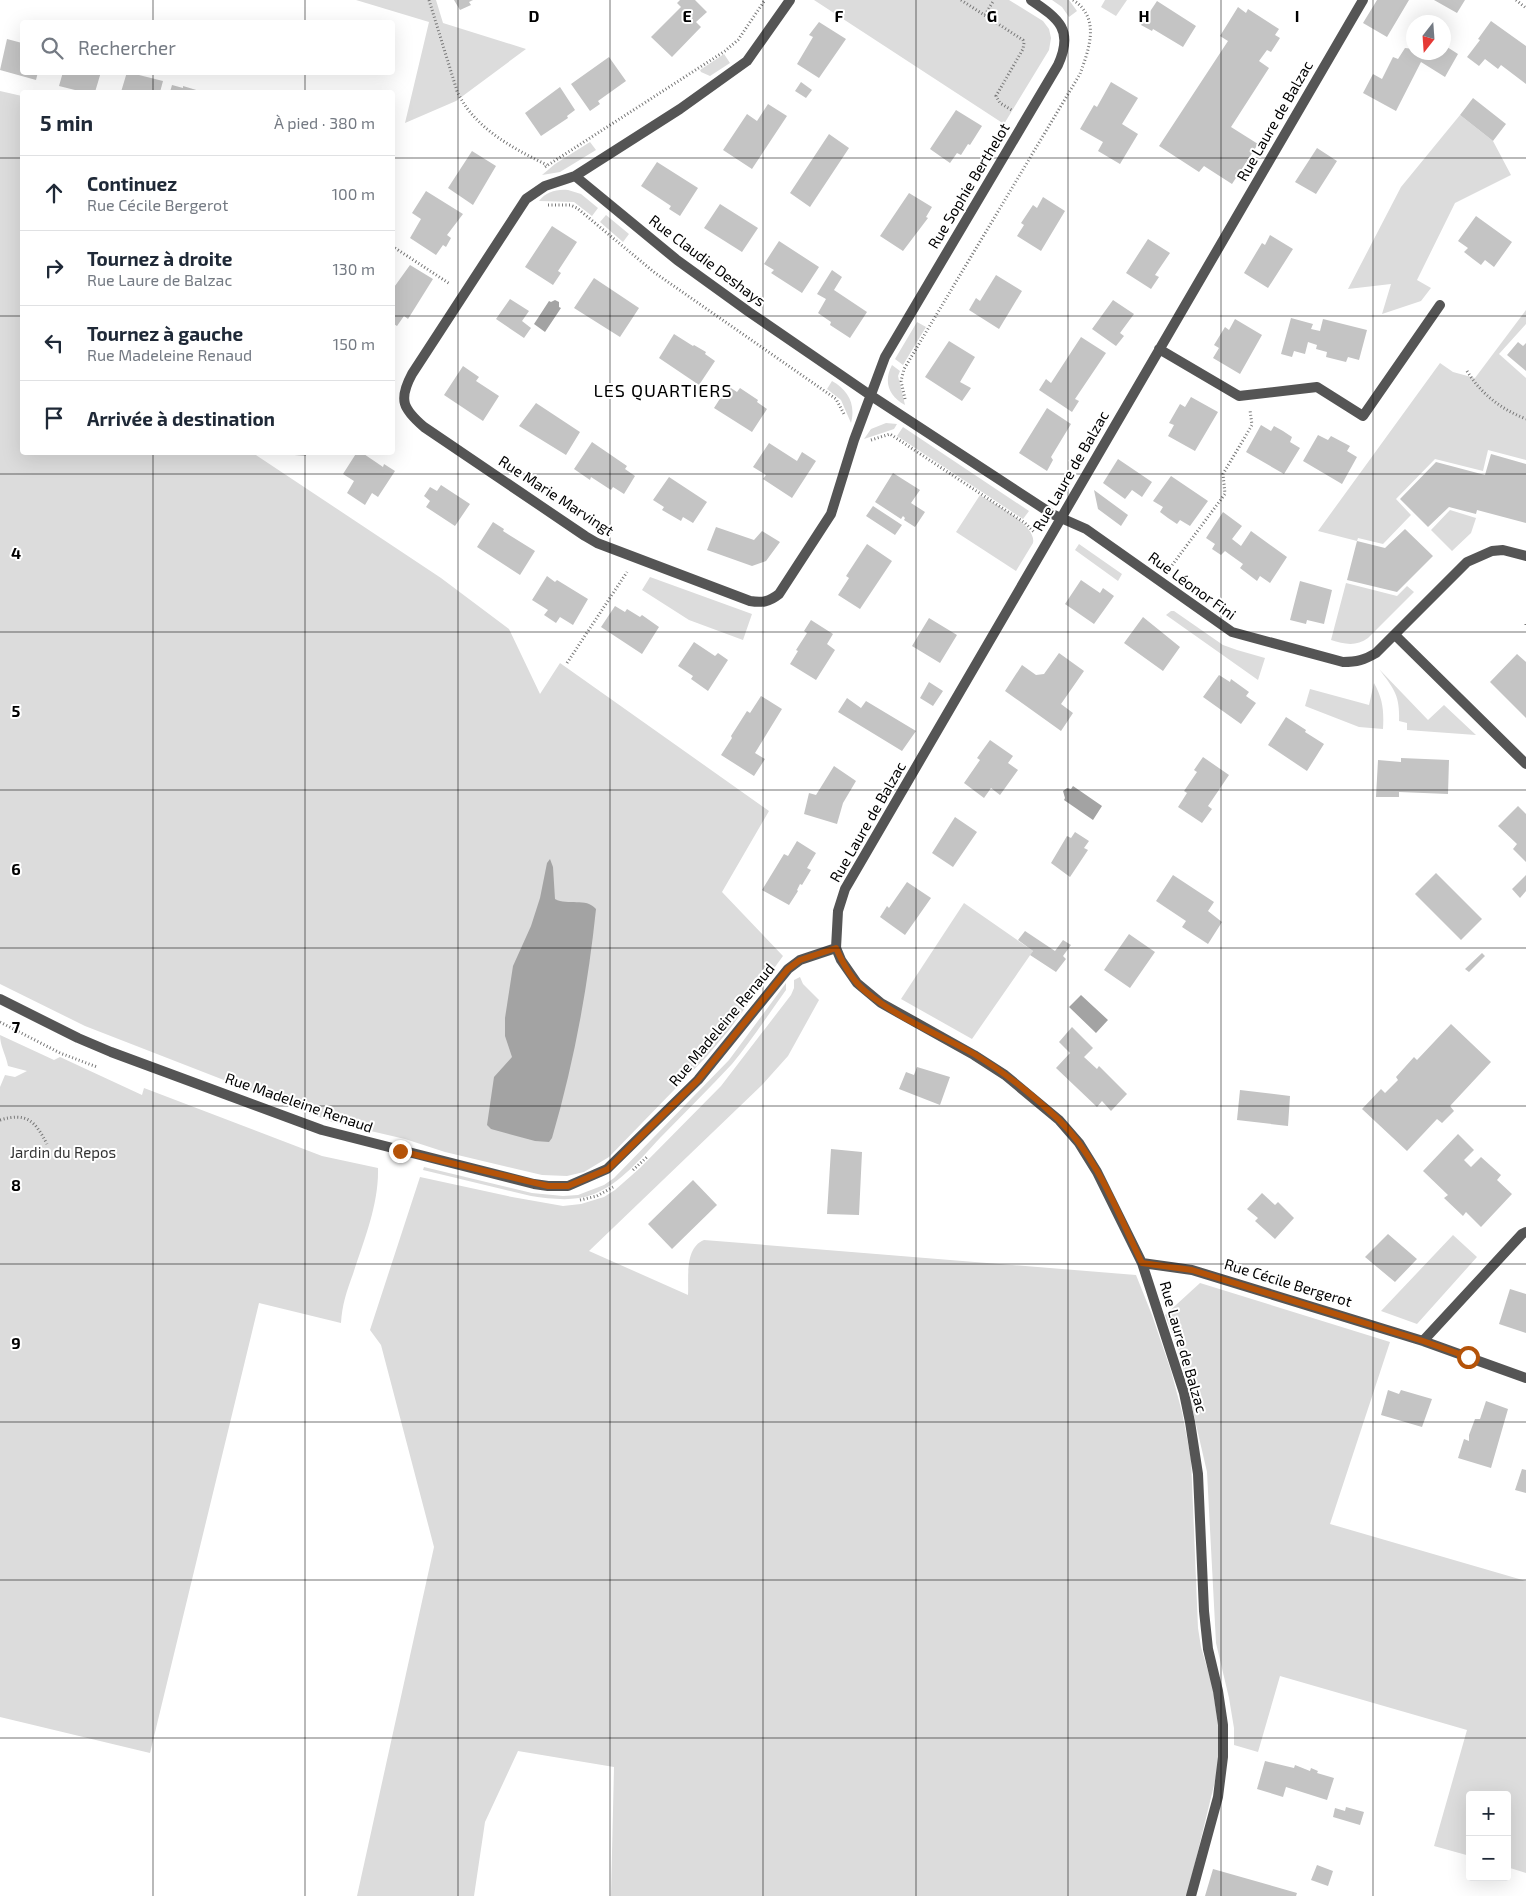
<!DOCTYPE html>
<html lang="fr">
<meta charset="utf-8">
<style>
body{margin:0;font-family:"Exo 2",sans-serif;background:#f2f2f3;color:#1f2937}
.controls{position:absolute;right:15px;bottom:15px;display:grid;overflow:hidden;border-radius:5px;box-shadow:0 5px 20px #0002}
.controls button{width:45px;height:45px;display:grid;place-items:center;padding:0;border:0;border-bottom:1px solid #e0e1e3;background:#fff;color:#1f2937;font:25px sans-serif}
.compass{position:absolute;left:1406px;top:15px;width:45px;height:45px;border-radius:50%;background:#fff;box-shadow:0 5px 20px #0002;rotate:197deg}
.stop{position:absolute;width:15px;height:15px;margin:-11px;border:4px solid #b45309;border-radius:50%;background:#fff}
.stop.end{background:#b45309;border-color:#fff;box-shadow:0 1px 5px #0008}
.list{margin:0;padding:0;list-style:none}
h2{display:flex;justify-content:space-between;align-items:center;height:65px;margin:0;padding:0 20px;font-size:21px}
h2 small{font-size:16px;font-weight:400;color:#747a83}
.list li{display:grid;grid-template-columns:32px 1fr auto;gap:15px;align-items:center;box-sizing:border-box;height:75px;padding:0 20px;border-top:1px solid #e0e1e3}
.list b{display:block;font-size:19px;white-space:nowrap}
.list p{margin:0;font-size:16px;white-space:nowrap;color:#747a83}
.list em{font-size:16px;font-style:normal;color:#747a83}
.icon{flex:none;width:28px;height:28px;fill:none;stroke:currentColor;stroke-width:2;stroke-linecap:round;stroke-linejoin:round}
.map{position:relative;flex:none;width:1526px;height:1896px;overflow:hidden}
.search{position:absolute;background:#fff;box-shadow:0 5px 20px #0002;left:20px;top:20px;width:375px;height:55px;display:flex;align-items:center;gap:12px;box-sizing:border-box;padding:0 18px;border-radius:5px;color:#747a83;font-size:19px}
.panel{position:absolute;background:#fff;box-shadow:0 5px 20px #0002;left:20px;top:90px;width:375px;height:365px;border-radius:5px}
.map>svg:first-child{display:block}
</style>
<div class="map">
<svg width="1526" height="1896" viewBox="0 0 1526 1896">
<rect width="100%" height="100%" fill="#fff"/>
<path fill="#dcdcdc" d="M356 0H436L443 23 526 49 456 101 405 123 429 22Z
M814 0H1009L1043 21 1049 29 1051 38 1049 50 1004 124Z
M1052 0H1069L1077 11 1069 17 1062 7Z
M1105 0H1127L1116 16 1101 7Z
M724 54 730 63 710 76 701 72 700 70Z
M0 91 22 96V452L253 453 441 578 509 629 540 694 560 663 769 811 722 892 783 956 729 1030 707 1056 609 1157 584 1172 567 1176 542 1175 445 1152 405 1139 332 1122 85 1026 0 984Z
M1460 115 1493 141 1511 175 1455 203 1417 280 1431 288 1421 301 1382 314 1391 284 1348 289 1401 187Z
M590 142 596 150 560 172 542 175 555 164Z
M568 190 581 194 598 208 592 216 574 202 539 201C546 192 556 189 568 190Z
M606 215 629 234 623 242 600 222Z
M1526 310V324L1499 354 1526 378V460L1488 450 1483 471 1435 459 1396 499 1411 515 1383 544 1358 538 1357 541 1318 531 1440 363 1453 372 1475 378Z
M917 322 926 327 903 365 895 359Z
M892 365 900 371 898 376 905 405C889 396 883 382 892 365Z
M832 381C848 390 856 404 851 423L841 400 827 389Z
M886 423 897 424 894 429 864 439 871 429Z
M903 427 1029 511 1023 519 897 436Z
M980 495C994 504 1037 525 1033 543L1016 571 956 532Z
M1450 510 1476 518 1471 533 1452 551 1431 530Z
M1079 544 1122 574 1118 581 1075 550Z
M650 577 752 614 743 640 689 620 642 590Z
M1346 583 1397 596 1407 586 1414 592 1368 638C1356 647 1344 644 1331 640Z
M1171 611H1174L1223 645 1237 650 1265 658 1258 680 1166 615Z
M1379 669 1428 720 1444 705 1476 735 1407 730V723L1399 721C1400 695 1394 689 1379 669Z
M1374 683C1383 699 1384 711 1383 729L1359 727 1305 706 1310 689 1369 705Z
M964 903 1033 951 972 1039 901 999Z
M800 977 803 984 819 1000 788 1056 762 1085 589 1251 688 1295C689 1279 684 1248 704 1240L1136 1275 1152 1315 1171 1371 1182 1412 1191 1459 1198 1628 1201 1647 1213 1688 1219 1734V1757L1216 1777 1187 1896H611L614 1767 518 1751 485 1822 474 1896H357L434 1547 381 1345 370 1330 420 1177 512 1197 563 1206 581 1204 604 1197 615 1190 640 1168 721 1086 791 995 794 988V980Z
M786 983V990C768 1015 751 1041 732 1064 709 1089 684 1113 660 1138 641 1158 621 1183 594 1194 574 1202 552 1199 531 1196L423 1170 424 1167 532 1193 563 1196 578 1195 604 1185 614 1178 729 1060Z
M0 1035 54 1060 60 1057 142 1095 144 1088 322 1156 378 1168C379 1204 364 1240 353 1274 347 1290 342 1305 341 1323L259 1303 150 1753 0 1717V1087L5 1075 15 1077 27 1071 8 1066C6 1055 0 1046 0 1035Z
M1453 1235 1477 1257 1417 1324 1381 1311Z
M1200 1283 1390 1342 1330 1524 1526 1581V1873L1507 1867V1795H1470V1856L1434 1846 1467 1730 1280 1676 1258 1752 1234 1745V1728L1229 1698 1216 1643 1207 1472 1179 1351 1165 1315Z"/>
<path fill="#a3a3a3" d="M555 300 559 302V307L561 308 545 332 534 324 549 301 551 302Z
M1073 786 1102 806 1093 820 1064 800 1065 798 1063 791 1067 788 1071 789Z
M550 859 553 867 555 899C568 906 586 897 596 909 588 986 574 1063 552 1138L549 1142 535 1141 491 1129 487 1125 494 1077 512 1057 505 1036V1018L513 966 531 926 540 898 547 863Z
M1081 995 1108 1020 1096 1033 1069 1007Z"/>
<path fill="#c4c4c4" d="M454 0H473L469 2 471 5 460 10Z
M680 0H695L707 12 696 22 701 27 672 57 651 37 681 7 677 3Z
M1377 0H1409L1387 37 1363 23Z
M1434 0H1465L1457 13Z
M1157 1 1196 26 1183 47 1153 29 1152 31 1141 25Z
M1238 7 1246 13 1248 9 1279 29 1275 35 1280 38 1271 52 1267 50 1259 61 1269 68 1231 127 1258 144 1232 184 1204 166 1199 172 1159 146 1228 41 1220 36Z
M1491 21 1526 46V84L1501 65 1498 69 1485 59 1479 66 1467 57 1480 40 1478 39Z
M819 22 846 39 819 78 797 64 813 37 809 35Z
M7 39 22 43V72H38L36 80 0 70Z
M1444 45 1458 54 1445 77 1421 62 1396 111 1363 93 1373 74 1382 79 1393 57 1398 59 1405 48 1414 49V52H1444Z
M609 57 626 81 598 101 600 104 590 111 571 84Z
M63 72H101L95 92H83L59 86Z
M127 72 163 81 160 92H121Z
M801 82 812 90 806 98 795 91Z
M1111 82 1138 98 1122 124 1138 134 1120 164 1098 151 1103 142 1080 129 1094 105 1097 107Z
M172 85 183 88V86L203 92H170Z
M560 87 575 110 567 116 568 118 541 136 525 113Z
M1473 98 1506 124 1493 141 1460 115Z
M768 104 787 116 752 169 723 150 747 114 757 121Z
M956 110 982 126 970 145 968 144 961 155 957 153 950 163 930 149Z
M829 134 849 148 810 207 790 193Z
M1317 148 1337 161 1316 194 1295 182Z
M472 151 496 166 473 205 448 188Z
M657 162 698 188 680 216 669 209 671 206 641 186Z
M426 191 463 214 447 235 451 238 446 247 443 245 436 255 410 238 421 219 412 213Z
M909 193 932 207 926 217 928 218 903 251 880 236Z
M1043 197 1065 211 1041 251 1017 236 1024 225 1021 223 1033 205 1037 208Z
M720 204 758 228 742 252 704 228Z
M1476 216 1512 242 1494 267 1485 260 1481 265 1473 259 1464 252 1468 248 1458 241Z
M552 226 577 242 558 271 561 273 553 285 525 267Z
M1270 235 1293 249 1268 288 1244 273 1262 243 1265 245Z
M1148 239 1170 253 1155 275 1159 277 1151 289 1126 273Z
M779 241 819 267 802 293 771 273 774 270 764 264Z
M410 265 433 279 408 319 404 316 397 326 392 323V290Z
M832 270 842 277 834 290 867 312 850 338 830 325 831 322 818 313 826 299 817 294Z
M996 275 1022 291 999 329 969 310 976 298 980 301Z
M594 278 639 308 620 337 574 308Z
M510 299 529 311 522 321 531 328 524 338 496 319Z
M1113 300 1134 314 1120 333 1124 336 1116 346 1092 329Z
M1291 318 1313 324 1311 329 1320 331 1323 319 1367 330 1359 360 1348 357 1346 362 1326 357 1327 352 1316 349 1317 345 1308 342 1305 354 1294 351 1292 357 1281 354Z
M1235 319 1262 335 1240 374 1213 358 1219 348 1214 345 1225 327 1229 330Z
M674 334 693 346 694 345 706 352 705 354 715 361 699 385 659 358Z
M1081 337 1106 353 1075 399 1079 401 1072 412 1039 390 1046 379 1051 383Z
M949 341 975 357 960 382 971 388 962 401 925 377Z
M1518 342 1523 346 1526 343V371L1507 355Z
M463 366 479 377 476 381 499 396 483 421 444 395Z
M728 386 737 392 740 388 758 400 757 402 767 409 752 432 714 408Z
M1191 397 1218 412 1195 451 1168 436 1174 425 1169 423 1180 404 1185 407Z
M536 403 580 432 566 455 519 426Z
M1047 408 1071 424 1051 457 1053 460 1047 471 1019 453Z
M1261 425 1271 431 1274 426 1283 431 1292 437 1290 442 1300 448 1284 474 1246 452Z
M1318 435 1328 440 1331 436 1350 446 1347 451 1357 457 1342 484 1303 461Z
M592 442 627 466 625 469 635 476 624 494 613 487 611 490 591 477 590 480 574 469Z
M769 443 797 461 802 452 816 461 792 498 763 479 766 475 753 467Z
M283 452H306V456L283 454Z
M357 452H361L383 467 384 464 395 471 378 497 372 493 365 505 347 493 354 481 343 474Z
M1491 454 1526 464V523L1477 510 1476 514 1449 507 1428 527 1400 499 1436 462 1485 475Z
M1118 459 1152 482 1142 497 1132 490 1125 499 1103 483Z
M893 473 920 490 911 503 925 512 915 527 904 520 905 518 903 516 901 519 875 502Z
M1171 476 1208 501 1190 526 1180 520 1177 524 1168 518 1160 512 1163 507 1153 501Z
M669 477 707 502 693 523 683 517 681 521 662 510 664 507 653 500Z
M441 485 470 504 455 526 426 507 430 501 424 496 430 487 437 491Z
M1094 490 1128 515 1121 526 1098 509Z
M873 506 902 525 895 535 866 516Z
M1223 512 1242 526 1232 539 1241 546 1251 531 1287 557 1270 583 1260 576 1257 581 1240 568 1243 564 1229 554 1225 551 1221 555 1212 549 1215 544 1206 538Z
M493 522 504 529 503 531 535 551 520 575 477 547Z
M716 527 754 540 762 531 780 542 766 561 752 566 707 550Z
M1405 529 1433 556 1397 592 1347 580 1357 541 1385 548Z
M867 544 892 561 860 609 838 595 849 578 846 576Z
M547 576 555 582 557 580 588 599 573 625 560 617 556 623 544 615 548 610 532 600Z
M1081 580 1100 593 1103 588 1114 596 1094 624 1065 604Z
M1300 581 1332 590 1324 624 1307 620 1306 624 1290 620Z
M615 606 625 612 627 609 640 617 642 615 659 627 642 654 601 627Z
M1143 617 1180 647 1163 671 1124 643Z
M929 618 957 635 940 663 912 646Z
M811 620 833 634 827 644 835 650 816 680 790 664 798 651 796 650 807 633 804 631Z
M694 642 715 656 718 653 728 660 708 691 691 679 693 676 678 666Z
M1059 653 1084 671 1061 704 1073 713 1061 731 1005 691 1022 665 1036 675 1044 674Z
M1517 654 1526 662V718L1490 682Z
M1219 675 1230 682 1231 679 1249 692 1246 696 1256 703 1241 724 1203 697Z
M929 682 943 691 933 706 920 698Z
M761 696 782 709 755 753 765 759 754 776 721 755 732 738 731 736 747 711 750 713Z
M847 698 861 708 866 701 916 731 902 751 838 712Z
M1286 717 1306 730 1305 732 1324 744 1307 771 1268 745Z
M990 740 1013 756 1008 763 1018 770 1000 795 991 788 984 798 964 783 980 760 977 758Z
M1203 757 1229 775 1208 806 1212 809 1202 823 1178 807 1187 793 1184 791 1197 772 1194 770Z
M1401 758 1449 760 1448 794 1399 792V797H1376L1378 760 1401 762Z
M834 766 856 781 843 803 837 824 804 814 809 793 816 795Z
M1518 806 1526 814V862L1513 849 1517 844 1498 826Z
M955 817 977 832 953 867 932 853Z
M1075 832 1089 841 1084 848 1088 850 1070 877 1051 863 1067 836 1071 838Z
M797 841 816 853 807 868 811 870 802 885 800 884 797 890 798 891 789 905 762 890 784 854 788 856Z
M1436 873 1482 919 1461 940 1415 894Z
M1173 875 1214 902 1208 911 1222 922 1208 944 1182 927 1186 921 1156 901Z
M1526 875V891L1520 898 1512 889Z
M907 882 931 898 905 935 880 917 887 906 889 908Z
M1025 931 1055 951 1063 940 1071 945 1063 956 1066 959 1056 972 1030 955 1033 951 1018 940Z
M1129 934 1155 952 1130 988 1104 970Z
M1482 953 1485 956 1469 972 1465 969Z
M1451 1024 1491 1062 1450 1106 1454 1111 1442 1123 1437 1119 1407 1151 1362 1109 1381 1089 1385 1093 1398 1080 1396 1077 1414 1057 1417 1060Z
M1072 1027 1093 1048 1084 1057 1097 1069 1099 1066 1127 1094 1111 1111 1102 1101 1097 1107 1056 1068 1070 1053 1059 1042Z
M917 1067 950 1077 940 1105 899 1089 906 1072 914 1075Z
M1240 1090 1290 1096 1288 1126 1237 1120Z
M1458 1134 1474 1150 1464 1160 1471 1167 1481 1157 1501 1175 1497 1180 1512 1194 1481 1227 1466 1212 1463 1216 1444 1198 1448 1195 1423 1171Z
M831 1149 862 1152 859 1215 827 1214Z
M693 1180 717 1205 672 1249 648 1224Z
M1262 1193 1275 1205 1278 1202 1294 1218 1275 1239 1255 1221 1258 1218 1247 1209Z
M1388 1234 1417 1259 1395 1282 1365 1257Z
M1510 1289 1526 1294V1333L1499 1324Z
M1388 1390 1399 1394 1401 1390 1432 1399 1422 1427 1381 1415Z
M1486 1401 1508 1409 1491 1468 1458 1458 1464 1439 1469 1441V1435L1475 1419H1480Z
M1522 1469 1526 1470V1493L1515 1490Z
M1265 1761 1294 1768 1295 1765 1310 1771 1311 1768 1318 1771 1317 1773 1334 1778 1327 1800 1286 1787 1283 1797 1257 1789Z
M1346 1807 1364 1812 1360 1825 1333 1817 1335 1808 1345 1811Z
M1317 1865 1333 1871 1328 1886 1311 1880Z
M1213 1869 1297 1893 1296 1896H1205Z"/>
<g fill="none" stroke-linecap="round" stroke-linejoin="round">
<path stroke="#777" stroke-width="3" stroke-dasharray="1 2.5" stroke-linecap="butt" d="M429 0 457 91C473 127 512 148 547 165
M961 0 1023 40 1024 43 1023 49 996 96 1000 103 1013 111
M1516 0 1526 8
M985 15 994 0
M545 167 725 51 738 40 765 0
M548 205H570L577 208 655 273 836 399 845 416
M392 246 450 284
M1467 371C1481 394 1501 409 1526 419
M905 399 901 381 904 369 1080 74C1089 49 1101 18 1073 0
M871 440 890 434 1025 523 1034 532
M1170 568 1225 494 1223 474 1252 425 1250 410
M1526 624V625
M567 663 627 572
M0 1022 60 1053 97 1067
M0 1120C27 1112 35 1121 47 1144
M633 1170 647 1157
M580 1200 597 1196 613 1187"/>
<path stroke="#555" stroke-width="10" d="M790 0 747 61 680 109 575 176 545 186 526 199 412 374C398 400 403 409 424 427L585 536 597 543 750 601C762 603 769 602 779 594L831 514 854 440 885 357 1058 65C1074 30 1059 19 1031 0
M575 176 677 260 749 312 870 395 1052 514 1086 529 1232 632 1343 662C1357 662 1364 660 1376 653L1467 562 1492 551 1503 550 1526 556
M1159 349 1239 396 1317 387 1363 416 1440 305
M1395 635 1526 764
M0 999 78 1038 111 1052 322 1130 534 1184 548 1186H568L607 1169 698 1080 788 969 800 960 836 948
M1142 1263 1192 1270 1423 1341 1526 1378
M1423 1341 1522 1234 1526 1232
M1191 1896 1218 1797 1223 1757V1725L1218 1691 1208 1649 1204 1611 1198 1474 1190 1422 1184 1393 1142 1263 1097 1172 1079 1143 1059 1120 1005 1075 974 1055 881 1003 857 983 841 960 836 948 838 911 845 889 1363 0"/>
</g>
<g fill="none" stroke-linecap="round" stroke-linejoin="round">
<path stroke="#b45309" stroke-width="6" d="M400 1151 548 1186H568L608 1169 698 1080 788 969 800 960 836 948C843 964 852 980 865 991 897 1018 938 1034 974 1054 1004 1072 1033 1095 1058 1119 1097 1156 1119 1216 1142 1263L1192 1270 1423 1341 1468 1357"/>
</g>
<path fill="none" stroke="#000" stroke-width="1" stroke-opacity="0.55" d="M153 0V22M305 0V22M458 0V1896M610 0V1896M763 0V1896M916 0V1896M1068 0V1896M1221 0V1896M1373 0V1896M153 72V92M305 72V92M0 158H22M392 158H1526M0 316H22M392 316H1526M153 452V1896M305 452V1896M0 474H1526M0 632H1526M0 790H1526M0 948H1526M0 1106H1526M0 1264H1526M0 1422H1526M0 1580H1526M0 1738H1526"/>
<g text-anchor="middle" stroke-width="4" stroke-linejoin="round" paint-order="stroke">
<g font-size="15" fill="#000" stroke="#fff">
<text transform="translate(1275 121) rotate(-60)" y="5">Rue Laure de Balzac</text>
<text transform="translate(969 186) rotate(-59)" y="5">Rue Sophie Berthelot</text>
<text transform="translate(707 261) rotate(37)" y="5">Rue Claudie Deshays</text>
<text transform="translate(1071 471) rotate(-60)" y="5">Rue Laure de Balzac</text>
<text transform="translate(556 496) rotate(33)" y="5">Rue Marie Marvingt</text>
<text transform="translate(1192 586) rotate(36)" y="5">Rue Léonor Fini</text>
<text transform="translate(868 822) rotate(-60)" y="5">Rue Laure de Balzac</text>
<text transform="translate(722 1025) rotate(-50)" y="5">Rue Madeleine Renaud</text>
<text transform="translate(299 1103) rotate(19)" y="5">Rue Madeleine Renaud</text>
<text transform="translate(1288 1283) rotate(17)" y="5">Rue Cécile Bergerot</text>
<text transform="translate(1183 1347) rotate(74)" y="5">Rue Laure de Balzac</text>
</g>
<g font-size="15" fill="#333" stroke="#fff">
<text x="63" y="1158">Jardin du Repos</text>
</g>
<g font-size="18" letter-spacing="1" fill="#000" stroke="#fff">
<text x="663" y="397">LES QUARTIERS</text>
</g>
</g>
<g font-size="16" text-anchor="middle" font-weight="bold" fill="#000" stroke="#fff" stroke-width="4" stroke-linejoin="round" paint-order="stroke">
<text x="534" y="22">D</text>
<text x="687" y="22">E</text>
<text x="839" y="22">F</text>
<text x="992" y="22">G</text>
<text x="1144" y="22">H</text>
<text x="1297" y="22">I</text>
<text x="16" y="559">4</text>
<text x="16" y="717">5</text>
<text x="16" y="875">6</text>
<text x="16" y="1033">7</text>
<text x="16" y="1191">8</text>
<text x="16" y="1349">9</text>
</g>
</svg>
<div class="controls">
<button>+</button>
<button>−</button>
</div>
<svg class="compass" viewBox="-18 -18 36 36"><path d="M0-13l5 13h-10z" fill="#e53935"/><path d="M0 13l5-13h-10z" fill="#747a83"/></svg>
<div class="stop" style="left:1468px;top:1357px"></div>
<div class="stop end" style="left:400px;top:1151px"></div>
<div class="search"><svg class="icon" aria-label="search" viewBox="0 0 24 24"><circle cx="10" cy="10" r="6"/><path d="M15 15l6 6"/></svg>Rechercher</div>
<section class="panel">
<h2>5 min<small>À pied · 380 m</small></h2>
<ul class="list">
<li><svg class="icon" aria-label="ahead" viewBox="0 0 24 24"><path d="M12 20V5M6 11l6-6 6 6"/></svg><div><b>Continuez</b><p>Rue Cécile Bergerot</p></div><em>100 m</em></li>
<li><svg class="icon" aria-label="right" viewBox="0 0 24 24"><path d="M7 20v-9h11M14 6l5 5-5 5"/></svg><div><b>Tournez à droite</b><p>Rue Laure de Balzac</p></div><em>130 m</em></li>
<li><svg class="icon" aria-label="left" viewBox="0 0 24 24"><path d="M17 20v-9H6M10 6l-5 5 5 5"/></svg><div><b>Tournez à gauche</b><p>Rue Madeleine Renaud</p></div><em>150 m</em></li>
<li><svg class="icon" aria-label="arrive" viewBox="0 0 24 24"><path d="M6 21V4h12l-3 4 3 4H6"/></svg><div><b>Arrivée à destination</b></div></li>
</ul>
</section>
</div>
